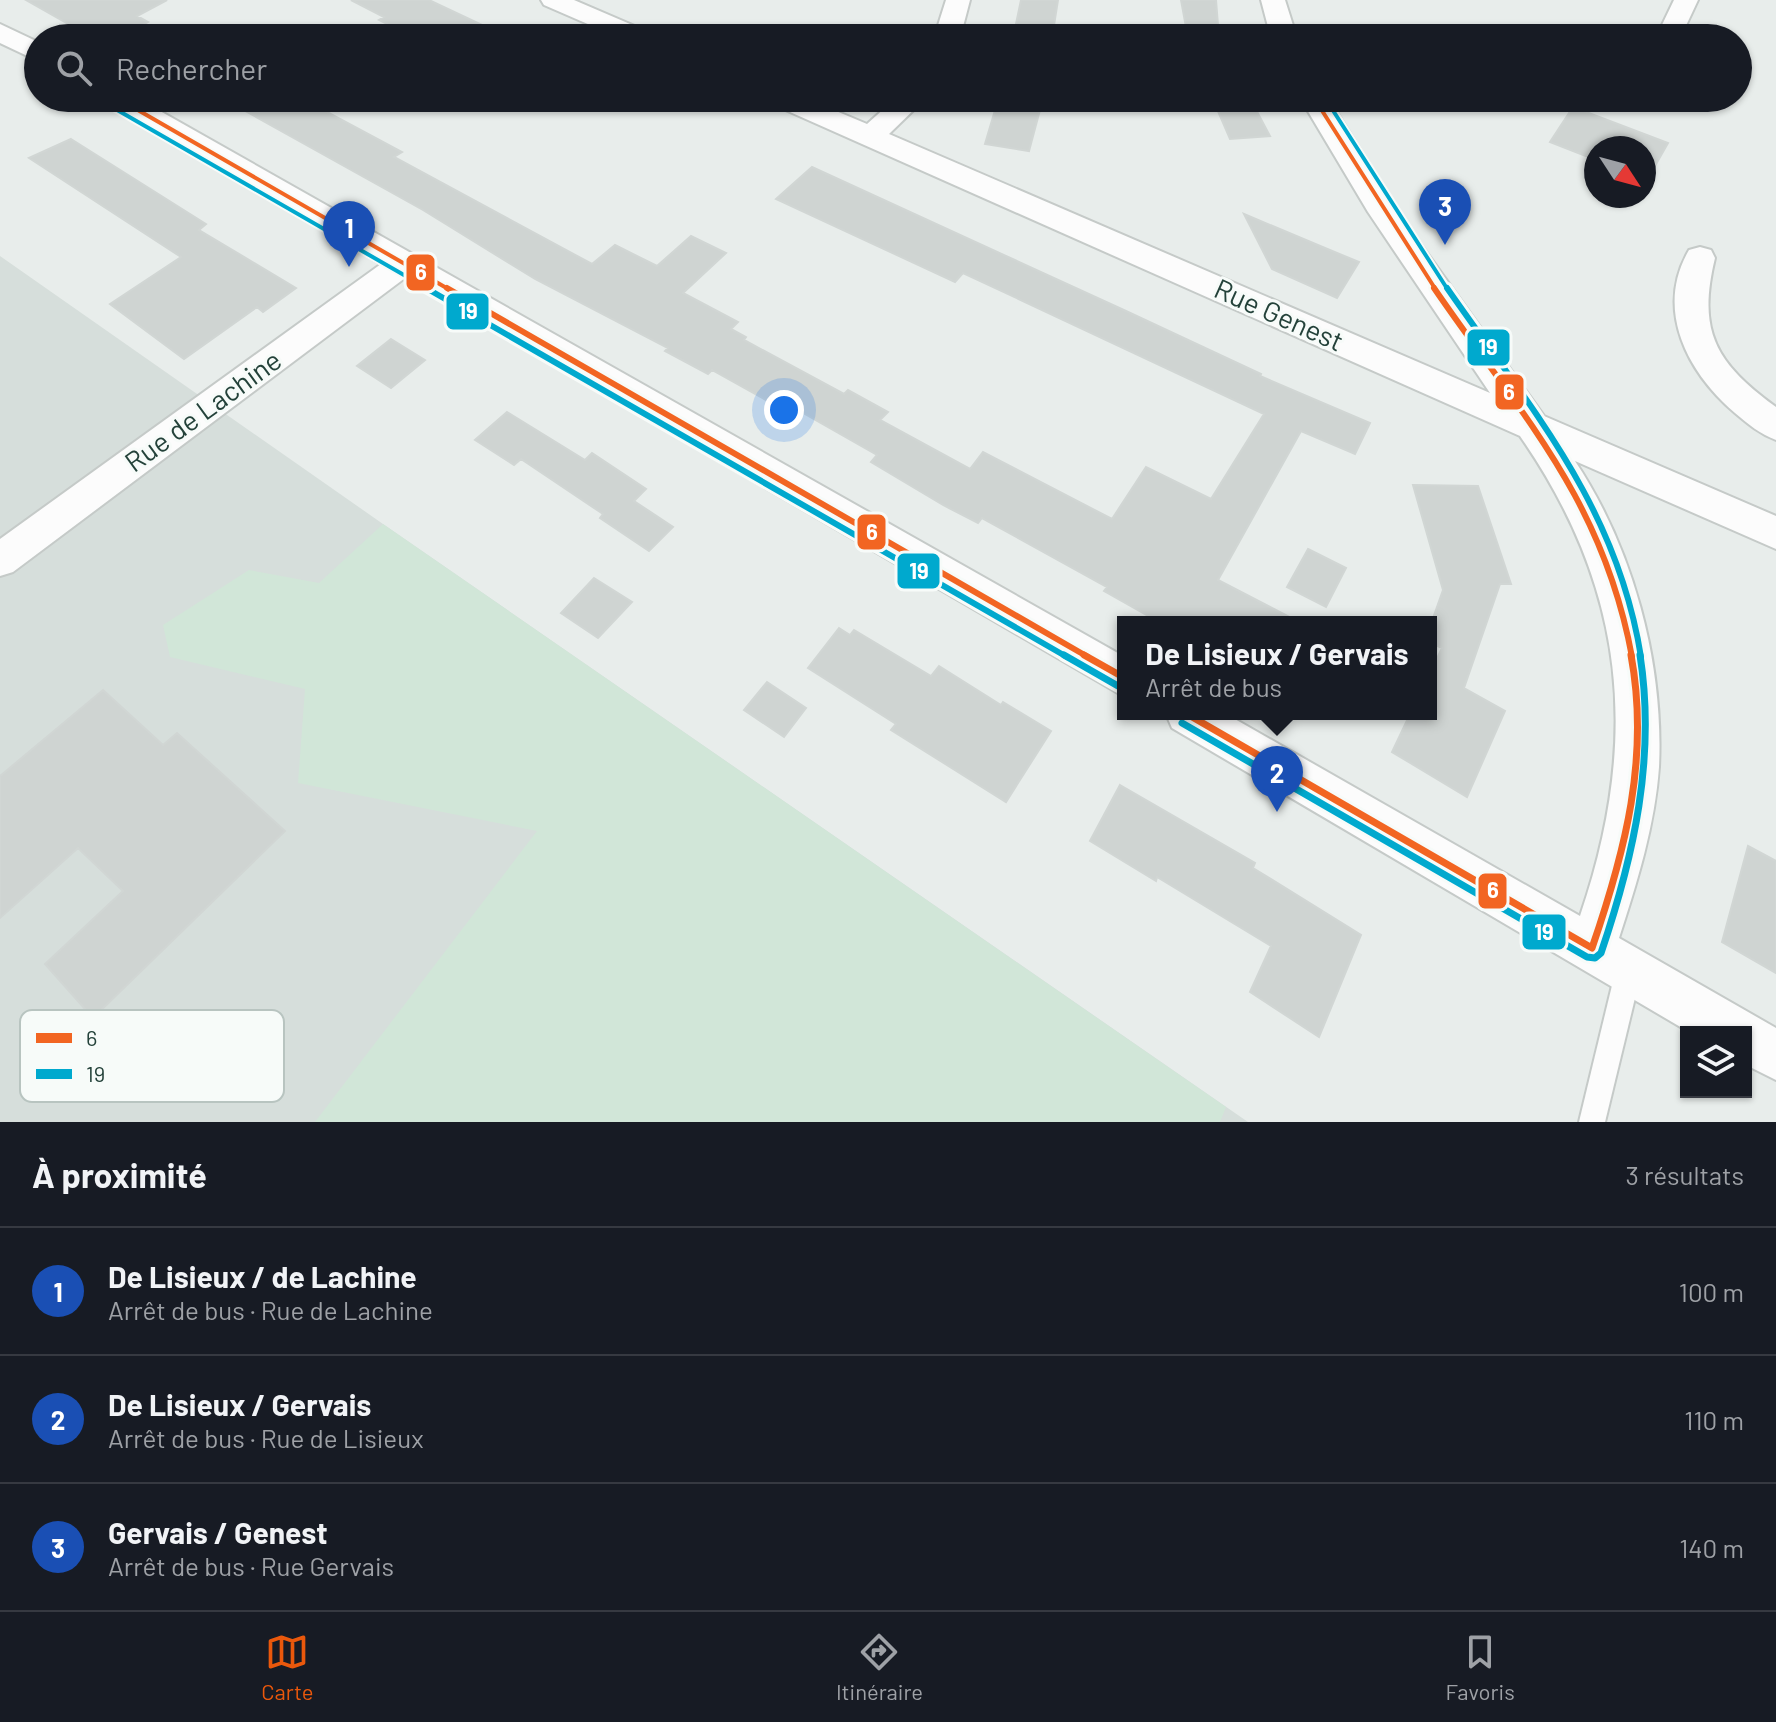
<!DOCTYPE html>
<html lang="fr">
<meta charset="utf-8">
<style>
body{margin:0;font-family:Barlow,sans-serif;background:#242831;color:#f1f3f6}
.controls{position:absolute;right:24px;bottom:24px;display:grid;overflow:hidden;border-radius:0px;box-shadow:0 2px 6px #0004}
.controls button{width:72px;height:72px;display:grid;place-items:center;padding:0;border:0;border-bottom:2px solid #363941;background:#171b24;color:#f1f3f6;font:40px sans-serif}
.compass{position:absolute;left:1584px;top:136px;width:72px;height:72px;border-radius:50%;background:#171b24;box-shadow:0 2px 6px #0004;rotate:126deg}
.you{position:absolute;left:784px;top:410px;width:28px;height:28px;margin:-20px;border:6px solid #fff;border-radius:50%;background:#1a73e8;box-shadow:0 0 0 12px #1a73e833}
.badge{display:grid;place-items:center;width:52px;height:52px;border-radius:50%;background:#ea580c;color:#fff;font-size:26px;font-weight:700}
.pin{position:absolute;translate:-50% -66px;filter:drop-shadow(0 2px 4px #0008)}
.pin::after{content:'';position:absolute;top:42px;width:28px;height:24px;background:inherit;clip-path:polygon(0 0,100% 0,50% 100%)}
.popup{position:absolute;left:1117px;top:616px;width:320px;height:104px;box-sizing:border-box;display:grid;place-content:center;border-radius:0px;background:#171b24;filter:drop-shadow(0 2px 6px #0005);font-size:26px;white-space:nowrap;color:#9ea1a6}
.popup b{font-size:30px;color:#f1f3f6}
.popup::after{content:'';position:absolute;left:50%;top:100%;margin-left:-16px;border:16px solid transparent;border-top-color:#171b24}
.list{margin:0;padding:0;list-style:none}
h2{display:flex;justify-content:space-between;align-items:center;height:104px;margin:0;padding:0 32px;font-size:34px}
h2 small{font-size:26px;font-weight:400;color:#9ea1a6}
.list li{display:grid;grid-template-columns:52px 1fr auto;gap:24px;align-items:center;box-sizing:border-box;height:128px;padding:0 32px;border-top:2px solid #363941}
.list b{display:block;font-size:30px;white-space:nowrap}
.list p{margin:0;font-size:26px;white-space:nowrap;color:#9ea1a6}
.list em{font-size:26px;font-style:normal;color:#9ea1a6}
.icon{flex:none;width:44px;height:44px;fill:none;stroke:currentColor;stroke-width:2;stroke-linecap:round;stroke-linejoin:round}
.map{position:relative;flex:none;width:1776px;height:1122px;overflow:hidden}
.search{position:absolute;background:#171b24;box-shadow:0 2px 6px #0004;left:24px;right:24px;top:24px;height:88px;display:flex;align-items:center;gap:20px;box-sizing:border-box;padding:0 28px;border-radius:44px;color:#9ea1a6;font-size:30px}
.sheet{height:488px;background:#171b24}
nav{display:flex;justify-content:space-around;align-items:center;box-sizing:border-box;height:112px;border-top:2px solid #363941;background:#171b24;font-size:22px;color:#9ea1a6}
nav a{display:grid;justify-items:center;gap:4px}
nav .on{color:#ea580c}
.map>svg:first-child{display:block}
</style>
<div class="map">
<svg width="1776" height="1122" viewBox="0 0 1776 1122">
<rect width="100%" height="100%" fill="#e8edeb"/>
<path fill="#d6dedb" d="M0 256 383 524 1248 1122H0Z"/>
<path fill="#d1e6d8" d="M383 524 1226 1107 1220 1122H315L537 831 298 783 305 689 170 657 163 625 249 570 319 583Z"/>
<path fill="#cfd4d2" stroke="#d1d6d4" stroke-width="2" d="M26 0H167L137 16 148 22 118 38H93Z
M351 0H429L510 38H415L379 20 384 17Z
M1021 0H1058L1052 38H1013Z
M1181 0H1216L1219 38H1188Z
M222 98H301L402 152 394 157 592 264 615 245 657 266 691 236 726 253 683 293 738 322 731 329 746 337 744 340 844 394 848 390 888 412 880 420 970 469 983 452 1112 519 1146 467 1211 499 1264 414 963 273 955 282 776 199 812 167 1126 311 1261 374 1260 376 1370 423 1355 454 1301 431 1218 580 1299 622H1159L1104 591 1107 587 982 518 978 523 943 505 871 462 877 455 789 405 784 410 712 370 708 374 665 351 668 348 535 279 423 210Z
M998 100 1041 106 1029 151 985 144Z
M1254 106 1270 136 1230 139 1217 109Z
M1573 107 1668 143 1647 180 1644 148H1596V160L1550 142Z
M71 139 206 224 199 230 296 288 263 312 257 307 184 359 110 304 181 257 29 158Z
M1244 214 1325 248 1359 262 1337 298 1272 269Z
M391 339 425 360 391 388 357 366Z
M507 412 585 460 592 453 646 489 634 501 673 527 649 551 600 518 603 514 521 459 514 465 475 440Z
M1413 485 1478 486 1511 584H1500L1464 688 1505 711 1467 797 1392 752 1410 714H1431V671L1442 648 1431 643V624L1443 590Z
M1308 549 1346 568 1326 607 1287 587Z
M594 578 632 602 598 638 561 613Z
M839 628 850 635 854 630 931 676 939 666 1001 705 1003 702 1051 731 1006 802 891 730 896 724 808 668Z
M767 682 806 708 784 737 744 710Z
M103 690 163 745 177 733 285 831 93 1018 45 964 123 891 78 848 0 918V776Z
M1120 785 1255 863 1253 868 1361 935 1319 1037 1250 992 1271 946 1157 877 1156 881 1090 841Z
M1748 846 1776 861V973L1722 942Z"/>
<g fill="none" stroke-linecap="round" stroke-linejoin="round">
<g stroke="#c5cac8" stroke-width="4">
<path id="service" d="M1629 956 1638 960 1642 969 1605 1122H1579L1616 969 1620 960Z"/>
</g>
<g stroke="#c5cac8" stroke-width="4">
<path id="minor" d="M541 0H574L651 33 655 38H620L544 5Z
M946 0H970L960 38H934Z
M1261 0H1285L1297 38H1271Z
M1674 0H1698L1683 32 1674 35 1661 27Z
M0 24 38 42V61L0 43Z
M103 98H137L1123 656V696L405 278 13 572 0 576V539L381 264 107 104Z
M768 98H805L867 124 896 98H926L889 134 1490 393 1368 212 1300 98H1328L1412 232 1544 416 1776 516V549L1575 461C1633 548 1664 663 1659 767 1655 825 1637 883 1619 938L1776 1028V1080L1746 1065V1032H1689L1172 728 1166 714H1226L1580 916C1640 741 1627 590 1520 436L772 104Z
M1700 247 1711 250 1715 258C1697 332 1716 363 1776 407V440C1760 434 1748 424 1735 413 1688 373 1654 310 1689 250Z"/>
</g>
<use href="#service" fill="#fcfcfc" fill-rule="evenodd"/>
<use href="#minor" fill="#fcfcfc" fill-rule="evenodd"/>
<g stroke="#f7fbf9" stroke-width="8">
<path id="bus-1-far2" d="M117 98 450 290
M1314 98 1436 290"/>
</g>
<g stroke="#f7fbf9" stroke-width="12">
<path id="bus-1-far1" d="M447 288 1088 657
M1434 288C1521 415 1603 499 1632 657"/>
</g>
<g stroke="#f7fbf9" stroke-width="13">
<path id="bus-1" d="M1084 655 1123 677
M1187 714 1592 948C1625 852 1650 757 1631 655"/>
</g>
<g stroke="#f7fbf9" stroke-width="8">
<path id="bus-2-far2" d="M1325 98 1448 290
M112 107 430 290"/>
</g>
<g stroke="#f7fbf9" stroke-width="12">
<path id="bus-2-far1" d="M426 288 1067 657
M1447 288C1531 409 1617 506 1641 657"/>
</g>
<g stroke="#f7fbf9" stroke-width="13">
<path id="bus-2" d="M1064 655 1118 686
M1182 723 1587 957 1595 958 1601 953C1634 856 1656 757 1640 655"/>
</g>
<use href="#bus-1-far2" stroke="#f26522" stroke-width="4"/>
<use href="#bus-1-far1" stroke="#f26522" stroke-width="6"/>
<use href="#bus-1" stroke="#f26522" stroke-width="7"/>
<use href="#bus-2-far2" stroke="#00a9ce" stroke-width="4"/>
<use href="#bus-2-far1" stroke="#00a9ce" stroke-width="6"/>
<use href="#bus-2" stroke="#00a9ce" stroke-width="7"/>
</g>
<g text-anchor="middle" stroke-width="6" stroke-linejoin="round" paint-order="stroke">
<g font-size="28" fill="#24423a" stroke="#f7fbf9">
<text transform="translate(1279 315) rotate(24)" y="10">Rue Genest</text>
<text transform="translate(203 411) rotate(-36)" y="10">Rue de Lachine</text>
</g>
</g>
<rect x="20" y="1010" width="264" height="92" rx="12" fill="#f7fbf9" stroke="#b8c4c0" stroke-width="2"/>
<rect x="36" y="1033" width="36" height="10" fill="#f26522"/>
<rect x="36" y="1069" width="36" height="10" fill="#00a9ce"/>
<g font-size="22" fill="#24423a">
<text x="86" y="1046">6</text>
<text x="86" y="1082">19</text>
</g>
<g stroke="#f7fbf9" stroke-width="3">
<rect x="405" y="253" width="31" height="39" rx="8" fill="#f26522"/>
<rect x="445" y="292" width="45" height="39" rx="8" fill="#00a9ce"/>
<rect x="1466" y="328" width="45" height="39" rx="8" fill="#00a9ce"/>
<rect x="1494" y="373" width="31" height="38" rx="8" fill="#f26522"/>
<rect x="856" y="513" width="31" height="38" rx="8" fill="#f26522"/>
<rect x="896" y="552" width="45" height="38" rx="8" fill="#00a9ce"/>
<rect x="1477" y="872" width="31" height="38" rx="8" fill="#f26522"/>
<rect x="1521" y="913" width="46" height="38" rx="8" fill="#00a9ce"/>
</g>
<g font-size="22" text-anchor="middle" font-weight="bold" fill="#fff">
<text x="421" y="280">6</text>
<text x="468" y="319">19</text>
<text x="1488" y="355">19</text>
<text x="1509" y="400">6</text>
<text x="872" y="540">6</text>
<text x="919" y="579">19</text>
<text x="1493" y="898">6</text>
<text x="1544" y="940">19</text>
</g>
</svg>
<div class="controls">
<button><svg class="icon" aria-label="layers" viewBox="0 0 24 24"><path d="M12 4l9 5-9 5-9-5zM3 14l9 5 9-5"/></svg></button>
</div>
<svg class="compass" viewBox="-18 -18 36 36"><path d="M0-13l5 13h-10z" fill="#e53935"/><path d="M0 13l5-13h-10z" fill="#9ea1a6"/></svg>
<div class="you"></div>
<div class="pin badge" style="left:349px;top:267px;background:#1a4fb4">1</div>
<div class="pin badge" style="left:1277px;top:812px;background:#1a4fb4">2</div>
<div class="popup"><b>De Lisieux / Gervais</b>Arrêt de bus</div>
<div class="pin badge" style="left:1445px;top:245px;background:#1a4fb4">3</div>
<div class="search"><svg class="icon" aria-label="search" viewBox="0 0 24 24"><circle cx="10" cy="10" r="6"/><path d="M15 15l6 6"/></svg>Rechercher</div>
</div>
<section class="sheet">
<h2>À proximité<small>3 résultats</small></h2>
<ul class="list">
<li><span class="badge" style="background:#1a4fb4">1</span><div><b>De Lisieux / de Lachine</b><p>Arrêt de bus · Rue de Lachine</p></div><em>100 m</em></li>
<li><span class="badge" style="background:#1a4fb4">2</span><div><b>De Lisieux / Gervais</b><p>Arrêt de bus · Rue de Lisieux</p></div><em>110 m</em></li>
<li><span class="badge" style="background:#1a4fb4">3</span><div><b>Gervais / Genest</b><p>Arrêt de bus · Rue Gervais</p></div><em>140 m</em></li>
</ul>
</section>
<nav>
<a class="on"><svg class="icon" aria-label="map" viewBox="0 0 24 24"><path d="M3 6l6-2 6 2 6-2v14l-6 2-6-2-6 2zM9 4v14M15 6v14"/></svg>Carte</a>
<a><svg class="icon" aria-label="directions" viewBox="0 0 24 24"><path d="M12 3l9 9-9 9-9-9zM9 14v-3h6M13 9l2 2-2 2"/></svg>Itinéraire</a>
<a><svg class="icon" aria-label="saved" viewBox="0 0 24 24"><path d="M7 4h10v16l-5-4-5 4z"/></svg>Favoris</a>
</nav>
